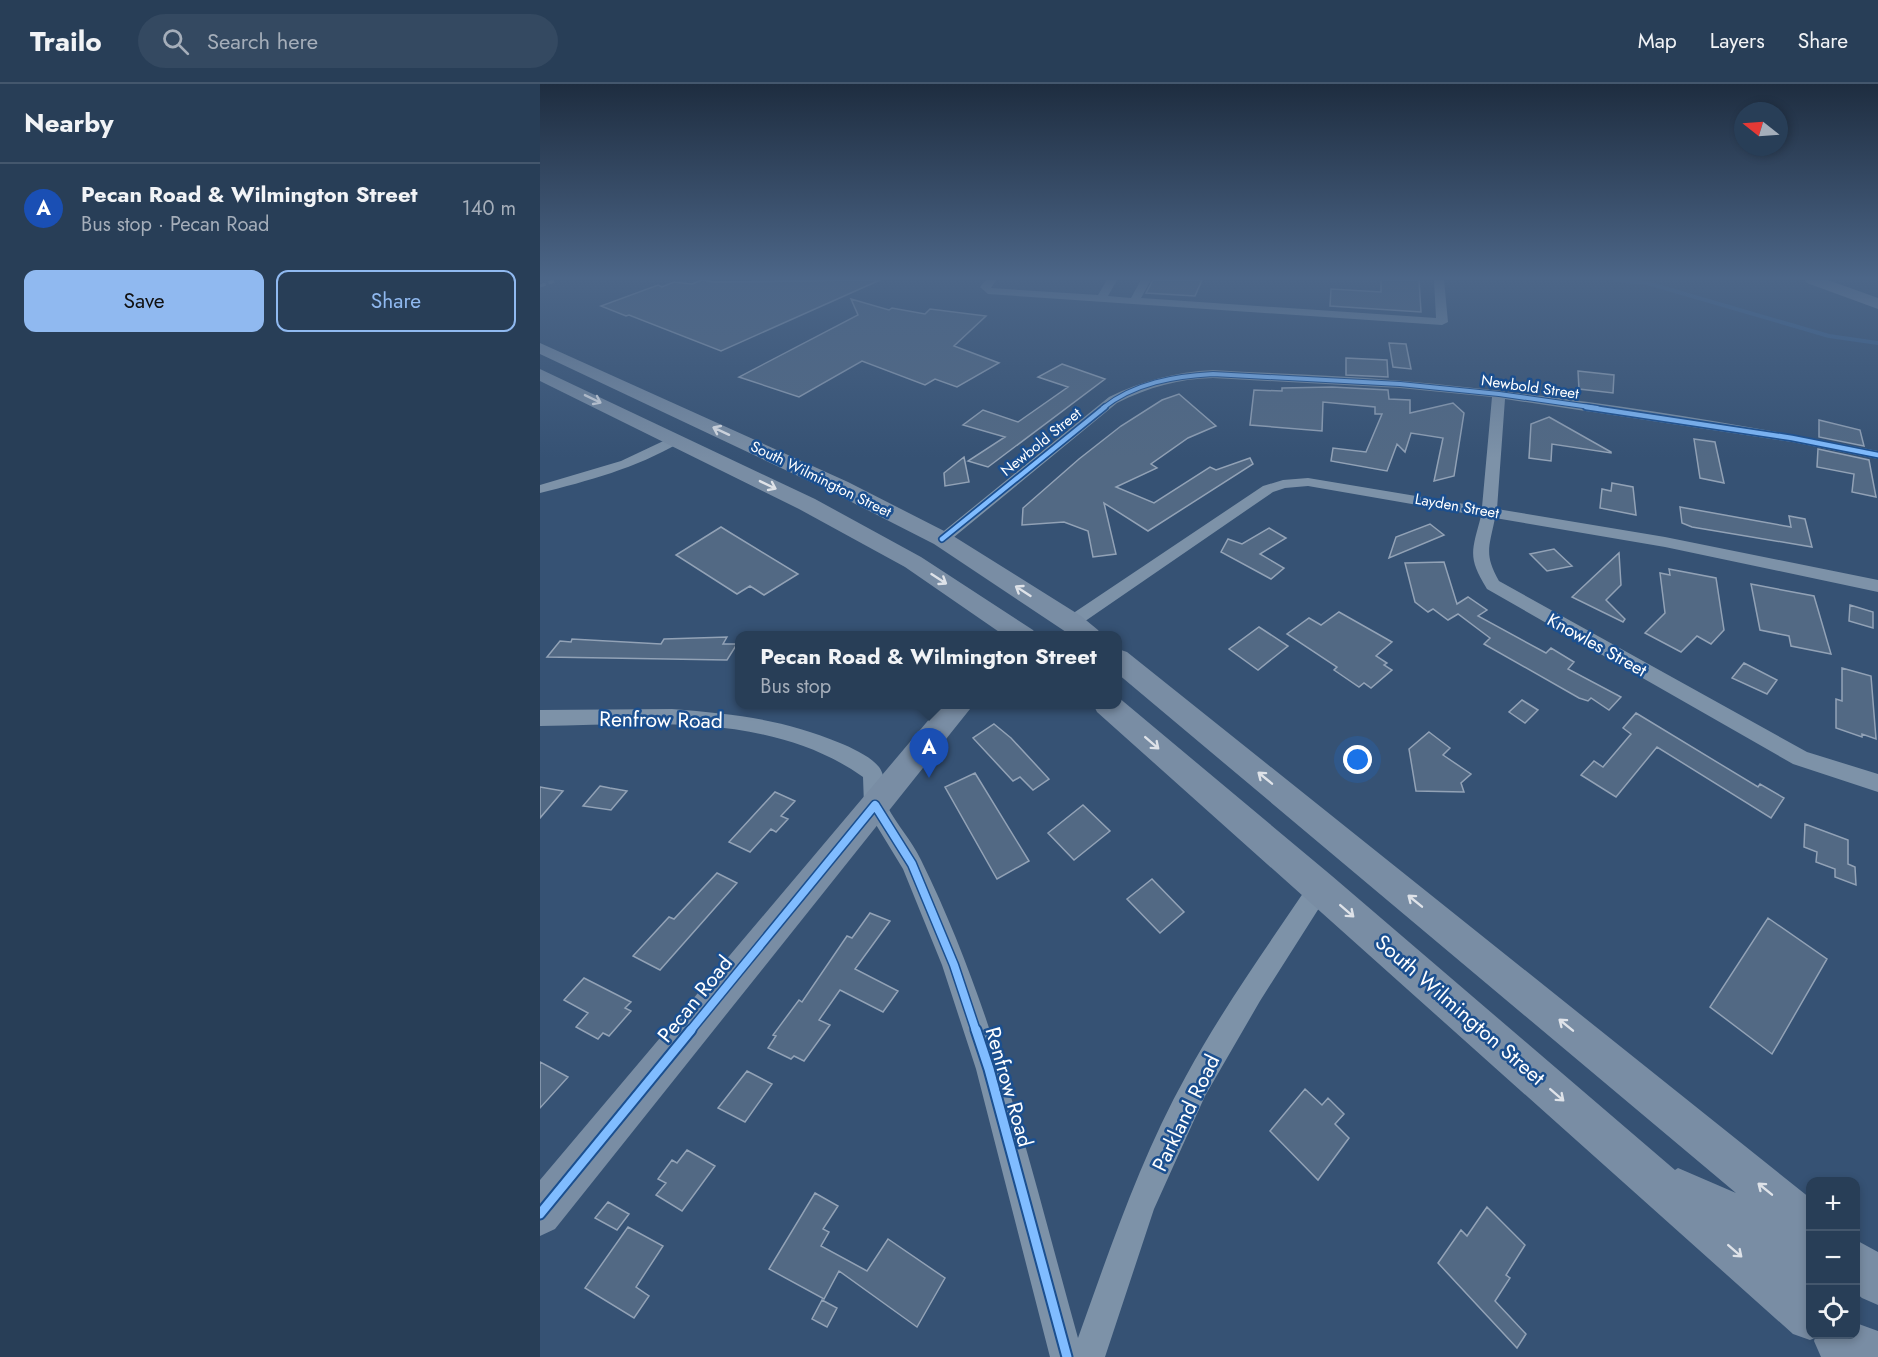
<!DOCTYPE html>
<meta charset="utf-8">
<style>
body{margin:0;font-family:Jost,sans-serif;background:#344961;color:#f1f3f6}
.controls{position:absolute;right:18px;bottom:18px;display:grid;overflow:hidden;border-radius:12px;box-shadow:0 3px 9px #0003}
.controls button{width:54px;height:54px;display:grid;place-items:center;padding:0;border:0;border-bottom:2px solid #44576d;background:#283e57;color:#f1f3f6;font:30px sans-serif}
.compass{position:absolute;left:1194px;top:18px;width:54px;height:54px;border-radius:50%;background:#283e57;box-shadow:0 3px 9px #0003;rotate:287deg}
.you{position:absolute;left:818px;top:676px;width:21px;height:21px;margin:-15px;border:4px solid #fff;border-radius:50%;background:#1a73e8;box-shadow:0 0 0 9px #1a73e833}
.badge{display:grid;place-items:center;width:39px;height:39px;border-radius:50%;background:#90b9f0;color:#fff;font-size:20px;font-weight:700}
.pin{position:absolute;translate:-50% -50px;filter:drop-shadow(0 2px 3px #0008)}
.pin::after{content:'';position:absolute;top:32px;width:21px;height:18px;background:inherit;clip-path:polygon(0 0,100% 0,50% 100%)}
.popup{position:absolute;left:195px;top:547px;width:387px;height:78px;box-sizing:border-box;display:grid;place-content:center;border-radius:12px;background:#283e57;filter:drop-shadow(0 2px 4px #0005);font-size:20px;white-space:nowrap;color:#a5aeba}
.popup b{font-size:22px;color:#f1f3f6}
.popup::after{content:'';position:absolute;left:50%;top:100%;margin-left:-12px;border:12px solid transparent;border-top-color:#283e57}
.list{margin:0;padding:0;list-style:none}
h2{display:flex;justify-content:space-between;align-items:center;height:78px;margin:0;padding:0 24px;font-size:26px}
h2 small{font-size:20px;font-weight:400;color:#a5aeba}
.list li{display:grid;grid-template-columns:39px 1fr auto;gap:18px;align-items:center;box-sizing:border-box;height:90px;padding:0 24px;border-top:2px solid #44576d}
.list b{display:block;font-size:22px;white-space:nowrap}
.list p{margin:0;font-size:20px;white-space:nowrap;color:#a5aeba}
.list em{font-size:20px;font-style:normal;color:#a5aeba}
.actions{display:flex;gap:12px;padding:18px 24px}
.actions a{flex:1;padding:14px 0;border:2px solid #90b9f0;border-radius:12px;text-align:center;font-size:21px;color:#90b9f0}
.actions .main{background:#90b9f0;color:#111}
.icon{flex:none;width:33px;height:33px;fill:none;stroke:currentColor;stroke-width:2;stroke-linecap:round;stroke-linejoin:round}
.map{position:relative;flex:none;width:1338px;height:1273px;overflow:hidden}
header{display:flex;align-items:center;gap:36px;box-sizing:border-box;height:84px;padding:0 30px;background:#283e57;border-bottom:2px solid #44576d}
header strong{font-size:28px}
nav{display:flex;gap:33px;margin-inline-start:auto;font-size:21px}
.search{width:420px;height:54px;background:#344961;display:flex;align-items:center;gap:15px;box-sizing:border-box;padding:0 21px;border-radius:33px;color:#a5aeba;font-size:22px}
main{display:flex}
aside{flex:1;background:#283e57}
.map>svg:first-child{display:block}
</style>
<header>
<strong>Trailo</strong>
<div class="search"><svg class="icon" aria-label="search" viewBox="0 0 24 24"><circle cx="10" cy="10" r="6"/><path d="M15 15l6 6"/></svg>Search here</div>
<nav><a>Map</a><a>Layers</a><a>Share</a></nav>
</header>
<main>
<aside>
<h2>Nearby<small></small></h2>
<ul class="list">
<li><span class="badge" style="background:#1a4fb4">A</span><div><b>Pecan Road &amp; Wilmington Street</b><p>Bus stop · Pecan Road</p></div><em>140 m</em></li>
</ul>
<div class="actions"><a class="main">Save</a><a>Share</a></div>
</aside>
<div class="map">
<svg width="1338" height="1273" viewBox="0 0 1338 1273">
<rect width="100%" height="100%" fill="#365274"/>
<g fill="none" stroke-linecap="round" stroke-linejoin="round">
<path stroke="#3b618d" stroke-width="4" d="M1075 196 1107 199 1289 252 1338 259"/>
</g>
<path fill="#526984" stroke="#92a2b6" stroke-width="1.5" d="M162 196 173 198 340 196 181 267 89 231 86 232 61 222 118 201 122 203 134 198 152 200Z
M613 196H662L655 212 606 209Z
M841 196H879L881 228 790 222 791 205 841 208Z
M311 215 349 226 352 224 385 230 390 225 446 232 414 262 459 279 417 303 395 295 385 301 322 277 259 313 199 293 318 231Z
M849 259 866 260 871 285 853 283Z
M806 274 847 276 848 293 806 291Z
M522 280 565 295 448 383 428 377 465 353 423 341 443 326 478 338 528 303 498 293Z
M1038 287 1074 291 1073 309 1039 305Z
M792 303 848 306 849 315 870 316V329L913 319 924 329 914 392 894 397 903 354 871 349 865 368 857 360 847 387 791 377 793 364 826 368 842 330H835V323L783 318 782 347 710 341 714 306 742 307V304Z
M639 310 676 342 648 354 611 380 617 384 576 403 614 419 670 383 676 386 710 374 713 380 608 447 564 419 576 470 553 473 548 447 524 438 482 441 483 424 539 375 581 342 622 316Z
M1009 333 1071 368V369L1012 360 1011 377 989 374 991 340Z
M1279 336 1320 346 1324 362 1279 353Z
M1154 355 1175 358 1184 399 1160 394Z
M1278 365 1329 376 1336 413 1312 408 1314 390 1277 383Z
M424 373 429 398 405 402 404 389Z
M1072 399 1093 403 1096 431 1060 424 1062 405 1071 407Z
M1140 423 1251 443 1249 432 1265 435 1272 463 1152 443 1142 439Z
M890 440 904 451 849 474 856 453Z
M181 443 189 448 258 490 224 511 210 502 197 510 136 471Z
M729 444 746 454 720 470 744 484 731 495 681 468 688 455 702 460Z
M1014 465 1032 482 1007 487 990 470Z
M1079 469 1081 501 1066 516 1085 535 1083 538 1032 513Z
M904 478 917 520 928 513 947 526 938 532 1006 569 1011 564 1034 578 1028 585 1081 613 1069 626 1051 614 1048 617 1039 614 944 560 950 554 918 530 908 536 893 525 888 528 875 518 865 479Z
M1129 485 1176 494 1184 546 1171 560 1157 552 1141 568 1105 549 1125 529 1120 489 1130 491Z
M1211 500 1274 512 1291 570 1251 562 1249 552 1220 546Z
M1310 521 1333 528V544L1309 537Z
M799 528 852 558 836 572 847 579 844 581 852 586 831 604 824 599 819 603 794 586 797 583 747 550 769 534 781 541Z
M719 543 748 562 718 586 689 565Z
M187 553 183 560H197L187 576 7 573 20 557 31 558 32 555 121 560 124 555Z
M1204 579 1237 596 1227 610 1192 594Z
M1302 584 1331 592 1336 655 1322 650V653L1296 644V615L1302 617Z
M982 616 998 626 985 639 969 628Z
M1096 629 1218 703 1220 700 1244 714 1231 734 1117 663 1076 713 1041 691 1054 677 1063 683 1091 650 1083 644Z
M454 640 471 654 509 695 493 706 480 693 473 697 433 654Z
M889 648 910 664 903 671 931 690 921 699 924 708 876 707 869 665Z
M435 689 489 777 457 795 405 703Z
M60 702 70 704 87 707 71 726 43 722Z
M0 703 23 707 0 734Z
M235 708 255 717 241 732 248 735 236 748 231 745 210 768 189 758Z
M543 721 570 747 534 776 508 749Z
M1265 740 1308 756V780L1315 783 1316 801 1295 793V785L1276 778 1277 768 1264 763Z
M177 789 197 799 120 886 93 872 129 833 134 835Z
M612 795 644 828 620 849 587 815Z
M330 829 350 837 315 885 358 907 343 928 300 906 279 936 290 941 264 977 254 972 251 975 228 964 236 952 233 951 259 916 262 918 307 852 312 854Z
M1228 834 1287 875 1232 970 1170 923Z
M44 894 91 918 85 924 91 927 69 952 63 949 58 955 36 943 48 929 24 916Z
M0 978 28 993 0 1024Z
M207 987 232 1000 205 1038 178 1024Z
M765 1005 782 1021 788 1014 804 1030 795 1040 809 1054 778 1096 730 1047Z
M147 1066 175 1082 142 1127 116 1111 126 1099 118 1095 132 1076 137 1079Z
M275 1109 298 1122 283 1145 289 1148 281 1162 327 1187 348 1155 405 1194 377 1243 299 1187 284 1215 229 1185Z
M68 1118 89 1130 77 1146 55 1134Z
M947 1123 985 1161 966 1191 970 1194 955 1217 986 1250 977 1264 898 1179 921 1146 927 1152Z
M88 1143 123 1162 96 1203 109 1212 94 1234 45 1204Z
M282 1216 297 1224 287 1243 272 1235Z"/>
<g fill="none" stroke-linecap="round" stroke-linejoin="round">
<path fill="#7d92a8" fill-rule="evenodd" d="M446 196H456L451 204 558 211 567 196H577L568 212 591 214 601 196H611L601 214 896 234 894 196H904L908 238 902 241 448 210 440 203Z
M673 286C736 290 800 291 863 297 1022 311 1181 336 1338 367V375L1252 358 965 315 957 425 1125 453 1338 496V508L1125 463 955 434C949 464 944 470 959 497L1267 668 1338 690V708L1253 680 947 505C927 473 932 467 941 432L768 402 745 404 733 408 538 542H526L523 538 526 534 723 402 743 396 768 394 942 423 952 313 860 304 673 294C637 295 610 303 577 319L408 458H396L394 455 569 313C602 297 635 288 673 286Z
M134 352 139 353 141 356 139 359C96 384 48 397 0 409V401L81 377Z
M132 625C194 630 242 635 300 659 312 664 330 672 339 683 348 695 341 710 347 722 357 741 372 757 381 776 455 926 493 1093 538 1254 570 1165 600 1075 646 992 683 924 729 860 772 796L780 792 788 796 792 803 788 810 720 917 665 1012 614 1125 565 1273H510L436 985 402 881 363 785 324 721 323 693C230 627 108 641 0 642V626Z"/>
<path fill="#798da4" fill-rule="evenodd" d="M0 259 308 398 410 450 541 532 558 546 562 552H532L394 460 292 408 0 270Z
M0 285 275 415 381 473 493 546 497 552H465L365 483 259 425 0 297Z
M578 565 587 568 1270 1114V1250H1316V1239L1338 1247V1273H1281L1274 1257 1275 1254 1270 1256 1253 1250 557 628 553 620H578V613L792 792 1135 1086 1138 1084 1196 1109 578 590Z
M402 620H434L15 1145 0 1152V1096Z
M1316 1156 1338 1168V1221L1322 1214 1316 1209Z"/>
<path fill="#7d8ea7" fill-rule="evenodd" d="M1265 196H1288L1338 214V225L1267 199Z"/>
<path stroke="#7e92a7" stroke-width="3" stroke-dasharray="6 3" stroke-linecap="butt" d="M0 202 17 196"/>
<g stroke="#1b4f8f" stroke-width="6">
<path id="cycleway-far3" d="M563 324C594 299 635 292 673 290L860 300 959 310 1057 324"/>
</g>
<g stroke="#1b4f8f" stroke-width="8">
<path id="cycleway-far2" d="M1046 323 1252 354 1338 371
M402 455 565 323"/>
</g>
<g stroke="#1b4f8f" stroke-width="11">
<path id="cycleway-far1" d="M150 947 335 721 372 780 414 881 436 947"/>
</g>
<g stroke="#1b4f8f" stroke-width="13">
<path id="cycleway" d="M436 946 449 985 527 1273
M0 1130 151 946"/>
</g>
<use href="#cycleway-far3" stroke="#80bcff" stroke-width="4"/>
<use href="#cycleway-far2" stroke="#80bcff" stroke-width="4.5"/>
<use href="#cycleway-far1" stroke="#80bcff" stroke-width="8"/>
<use href="#cycleway" stroke="#80bcff" stroke-width="9"/>
</g>
<defs><path id="oneway-shaft" d="M-6 0H5M1.5-3L5.5 0L1.5 3" fill="none" stroke-width="1.6" stroke-linecap="round" stroke-linejoin="round" transform="scale(1.5)"/></defs>
<g stroke="#dee2e8">
<use href="#oneway-shaft" transform="translate(53 315) rotate(26)"/>
<use href="#oneway-shaft" transform="translate(181 347) rotate(-155)"/>
<use href="#oneway-shaft" transform="translate(228 401) rotate(26)"/>
<use href="#oneway-shaft" transform="translate(399 495) rotate(33)"/>
<use href="#oneway-shaft" transform="translate(483 507) rotate(-147)"/>
<use href="#oneway-shaft" transform="translate(612 659) rotate(41)"/>
<use href="#oneway-shaft" transform="translate(725 694) rotate(-141)"/>
<use href="#oneway-shaft" transform="translate(875 817) rotate(-141)"/>
<use href="#oneway-shaft" transform="translate(807 827) rotate(41)"/>
<use href="#oneway-shaft" transform="translate(1026 941) rotate(-141)"/>
<use href="#oneway-shaft" transform="translate(1017 1011) rotate(41)"/>
<use href="#oneway-shaft" transform="translate(1225 1105) rotate(-141)"/>
<use href="#oneway-shaft" transform="translate(1195 1167) rotate(41)"/>
</g>
<linearGradient id="sky" x2="0" y2="1"><stop stop-color="#1e2d40"/><stop offset="0.52" stop-color="#4c6688"/><stop offset="1" stop-color="#4c6688" stop-opacity="0"/></linearGradient>
<rect width="1338" height="374" fill="url(#sky)"/>
<g text-anchor="middle" stroke-width="5" stroke-linejoin="round" paint-order="stroke">
<g font-size="15" fill="#fff" stroke="#1b4f8f">
<text transform="translate(990 303) rotate(8)" y="5">Newbold Street</text>
<text transform="translate(501 358) rotate(-39)" y="5">Newbold Street</text>
<text transform="translate(281 395) rotate(26)" y="5">South Wilmington Street</text>
<text transform="translate(917 422) rotate(10)" y="5">Layden Street</text>
</g>
<g font-size="18" fill="#fff" stroke="#1b4f8f">
<text transform="translate(1057 561) rotate(29)" y="6">Knowles Street</text>
</g>
<g font-size="21" fill="#fff" stroke="#1b4f8f">
<text transform="translate(121 636) rotate(1)" y="7">Renfrow Road</text>
<text transform="translate(155 915) rotate(-51)" y="7">Pecan Road</text>
<text transform="translate(920 926) rotate(41)" y="7">South Wilmington Street</text>
<text transform="translate(469 1003) rotate(74)" y="7">Renfrow Road</text>
<text transform="translate(646 1029) rotate(-64)" y="7">Parkland Road</text>
</g>
</g>
</svg>
<div class="controls">
<button>+</button>
<button>−</button>
<button><svg class="icon" aria-label="locate" viewBox="0 0 24 24"><circle cx="12" cy="12" r="6"/><path d="M12 2v4M12 18v4M2 12h4M18 12h4"/></svg></button>
</div>
<svg class="compass" viewBox="-18 -18 36 36"><path d="M0-13l5 13h-10z" fill="#e53935"/><path d="M0 13l5-13h-10z" fill="#a5aeba"/></svg>
<div class="you"></div>
<div class="pin badge" style="left:389px;top:694px;background:#1a4fb4">A</div>
<div class="popup"><b>Pecan Road &amp; Wilmington Street</b>Bus stop</div>
</div>
</main>
